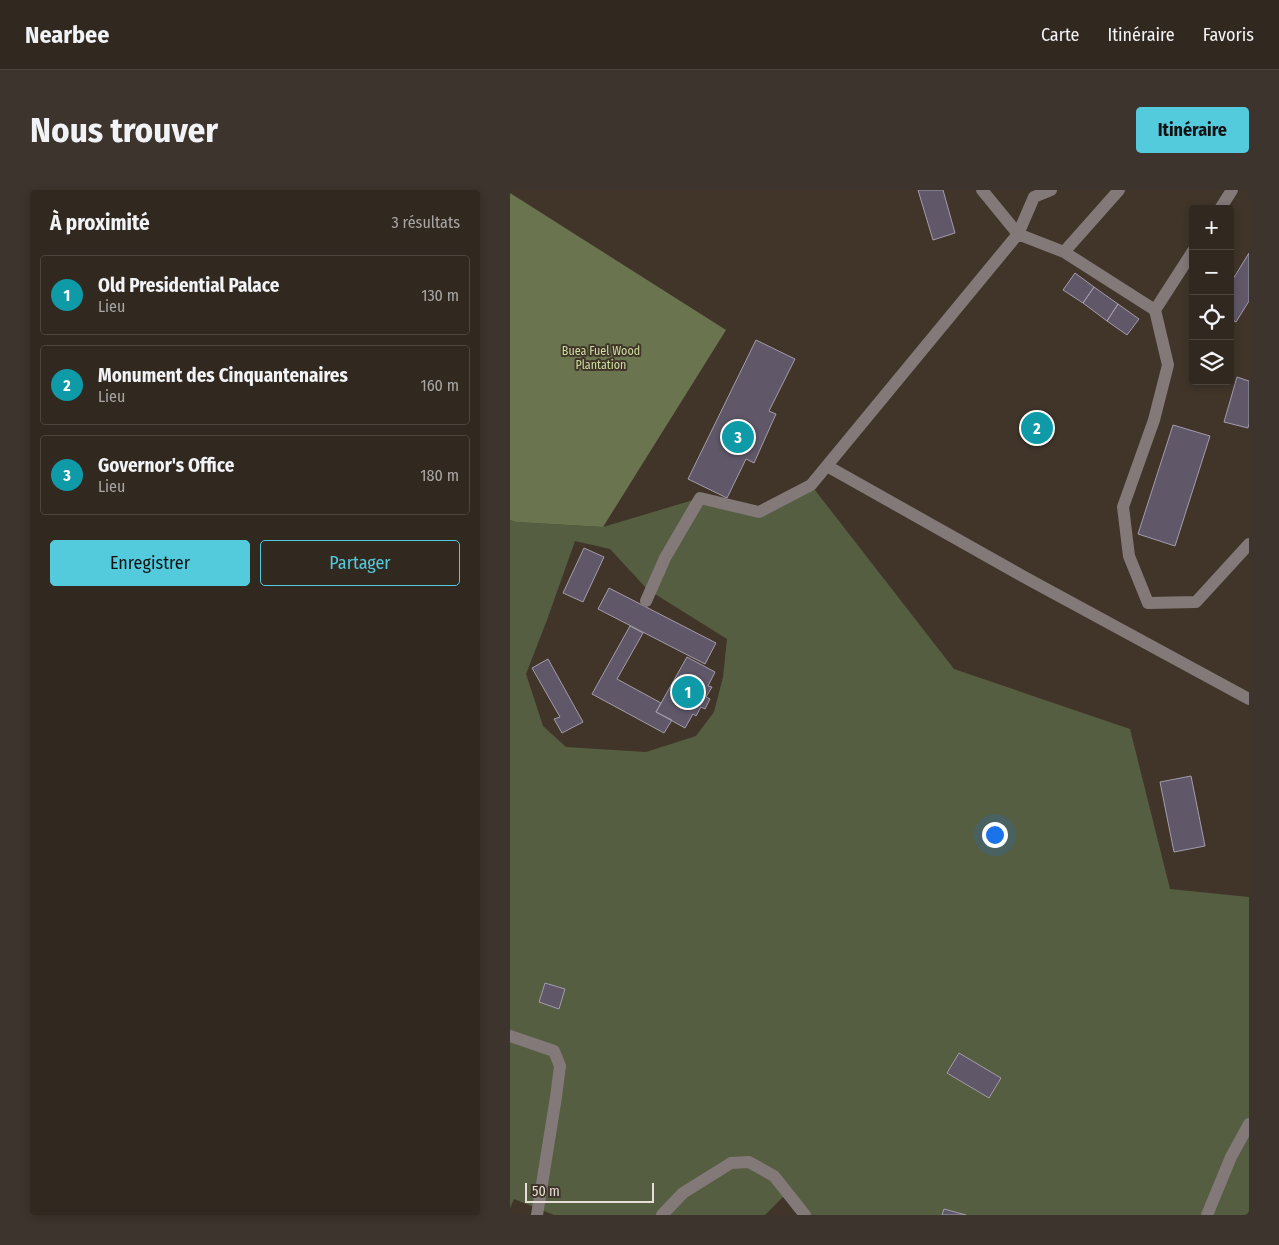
<!DOCTYPE html>
<html lang="fr">
<meta charset="utf-8">
<style>
body{margin:0;font-family:"Fira Sans Condensed",sans-serif;background:#3d342d;color:#f1f3f6}
.controls{position:absolute;right:15px;top:15px;display:grid;overflow:hidden;border-radius:5px;box-shadow:0 2px 8px #0003}
.controls button{width:45px;height:45px;display:grid;place-items:center;padding:0;border:0;border-bottom:1px solid #4c443e;background:#312820;color:#f1f3f6;font:25px sans-serif}
.scale{position:absolute;left:15px;bottom:12px;width:129px;box-sizing:border-box;padding-left:5px;border:2px solid #e6ded7;border-top:0;font-size:14px;line-height:18px;white-space:nowrap;color:#e6ded7;-webkit-text-stroke:4px #41352a;paint-order:stroke}
.you{position:absolute;left:484px;top:644px;width:18px;height:18px;margin:-12px;border:4px solid #fff;border-radius:50%;background:#1a73e8;box-shadow:0 0 0 8px #1a73e833}
.badge{display:grid;place-items:center;width:32px;height:32px;border-radius:50%;background:#54cadd;color:#fff;font-size:16px;font-weight:700}
.pin{position:absolute;translate:-50% -50%;border:2px solid #fff;box-shadow:0 1px 5px #0006}
.list{margin:0;padding:0;list-style:none}
h2{display:flex;justify-content:space-between;align-items:center;height:65px;margin:0;padding:0 20px;font-size:21px}
h2 small{font-size:16px;font-weight:400;color:#a8a6a5}
.list li{display:grid;grid-template-columns:32px 1fr auto;gap:15px;align-items:center;box-sizing:border-box;height:80px;margin:0 10px 10px;padding:0 10px;border:1px solid #4c443e;border-radius:5px}
.list b{display:block;font-size:19px;white-space:nowrap}
.list p{margin:0;font-size:16px;white-space:nowrap;color:#a8a6a5}
.list em{font-size:16px;font-style:normal;color:#a8a6a5}
.actions{display:flex;gap:10px;padding:15px 20px}
.actions a{flex:1;padding:11px 0;border:1px solid #54cadd;border-radius:5px;text-align:center;font-size:18px;color:#54cadd}
.actions .main{background:#54cadd;color:#111}
.icon{flex:none;width:28px;height:28px;fill:none;stroke:currentColor;stroke-width:2;stroke-linecap:round;stroke-linejoin:round}
.map{position:relative;flex:none;width:739px;height:1025px;overflow:hidden;border-radius:5px}
header{display:flex;align-items:center;gap:30px;box-sizing:border-box;height:70px;padding:0 25px;background:#312820;border-bottom:1px solid #4c443e}
header strong{font-size:24px}
nav{display:flex;gap:28px;margin-inline-start:auto;font-size:18px}
.intro{display:flex;align-items:center;justify-content:space-between;box-sizing:border-box;height:120px;padding:0 30px}
h1{margin:0;font-size:35px}
.button{padding:12px 22px;border-radius:5px;background:#54cadd;color:#111;font-size:18px;font-weight:700}
main{display:flex;gap:30px;padding:0 30px}
aside{flex:1;background:#312820;border-radius:5px;box-shadow:0 2px 8px #0003}
.map>svg:first-child{display:block}
</style>
<header>
<strong>Nearbee</strong>
<nav><a>Carte</a><a>Itinéraire</a><a>Favoris</a></nav>
</header>
<div class="intro"><h1>Nous trouver</h1><a class="button">Itinéraire</a></div>
<main>
<aside>
<h2>À proximité<small>3 résultats</small></h2>
<ul class="list">
<li><span class="badge" style="background:#0f9aa8">1</span><div><b>Old Presidential Palace</b><p>Lieu</p></div><em>130 m</em></li>
<li><span class="badge" style="background:#0f9aa8">2</span><div><b>Monument des Cinquantenaires</b><p>Lieu</p></div><em>160 m</em></li>
<li><span class="badge" style="background:#0f9aa8">3</span><div><b>Governor's Office</b><p>Lieu</p></div><em>180 m</em></li>
</ul>
<div class="actions"><a class="main">Enregistrer</a><a>Partager</a></div>
</aside>
<div class="map">
<svg width="739" height="1025" viewBox="0 0 739 1025">
<rect width="100%" height="100%" fill="#41352a"/>
<path fill="#555e40" fill-rule="evenodd" d="M301 295 444 479 620 539 660 699 739 707V1025H290L277 1003 255 1025H44L4 1009 0 1018V330L6 332 93 337 190 308 249 322ZM65 351 100 359 137 399 217 449 213 487 204 522 186 546 136 562 56 557 33 536 16 484 37 430Z"/>
<path fill="#6a754f" d="M0 3 216 140 93 337 6 332 0 330Z"/>
<path fill="#605868" stroke="#a39cac" d="M408 0H433L445 43 423 50Z
M739 63V111L726 132 720 128V94Z
M565 83 584 97 573 113 553 100Z
M584 97 608 114 597 131 573 113Z
M608 114 629 129 617 145 597 131Z
M246 150 285 169 259 221 266 224 244 273 236 269 217 308 178 289Z
M727 187 739 191V233L738 238 714 232Z
M663 235 700 246 665 356 628 344Z
M74 358 94 367 73 412 53 403Z
M99 398 206 453 195 474 88 419Z
M120 436 133 443 107 489 151 513 146 522 162 530 154 543 82 504Z
M177 467 205 482 198 496 202 497 196 507 200 509 195 519 191 517 186 526 183 524 175 538 146 522Z
M38 469 73 532 52 543 44 529 50 527 22 478Z
M681 586 695 656 664 662 650 592Z
M35 793 55 799 49 819 29 812Z
M449 863 491 888 479 908 437 883Z
M434 1019 456 1025H432Z"/>
<g fill="none" stroke-linecap="round" stroke-linejoin="round">
<path stroke="#827978" stroke-width="12" d="M472 0 508 44 524 7 541 0
M710 19 722 0
M554 62 609 0
M645 120 683 61
M317 276 516 388 739 509
M136 411 155 368 190 308 249 322 301 295 508 44 554 62 645 120 658 175 644 230 613 317 619 366 638 413 686 412 739 354
M0 846 44 861 50 876 46 907 27 1025
M152 1025 173 1003 221 973 239 972 264 986 295 1025
M697 1025 721 967 739 934"/>
</g>
<g text-anchor="middle" stroke-width="4" stroke-linejoin="round" paint-order="stroke">
<g font-size="12" fill="#cbde9d" stroke="#41352a">
<text x="91" y="165">Buea Fuel Wood<tspan x="91" dy="14">Plantation</tspan></text>
</g>
</g>
</svg>
<div class="controls">
<button>+</button>
<button>−</button>
<button><svg class="icon" aria-label="locate" viewBox="0 0 24 24"><circle cx="12" cy="12" r="6"/><path d="M12 2v4M12 18v4M2 12h4M18 12h4"/></svg></button>
<button><svg class="icon" aria-label="layers" viewBox="0 0 24 24"><path d="M12 4l9 5-9 5-9-5zM3 14l9 5 9-5"/></svg></button>
</div>
<div class="scale">50 m</div>
<div class="you"></div>
<div class="pin badge" style="left:178px;top:502px;background:#0f9aa8">1</div>
<div class="pin badge" style="left:527px;top:238px;background:#0f9aa8">2</div>
<div class="pin badge" style="left:228px;top:247px;background:#0f9aa8">3</div>
</div>
</main>
